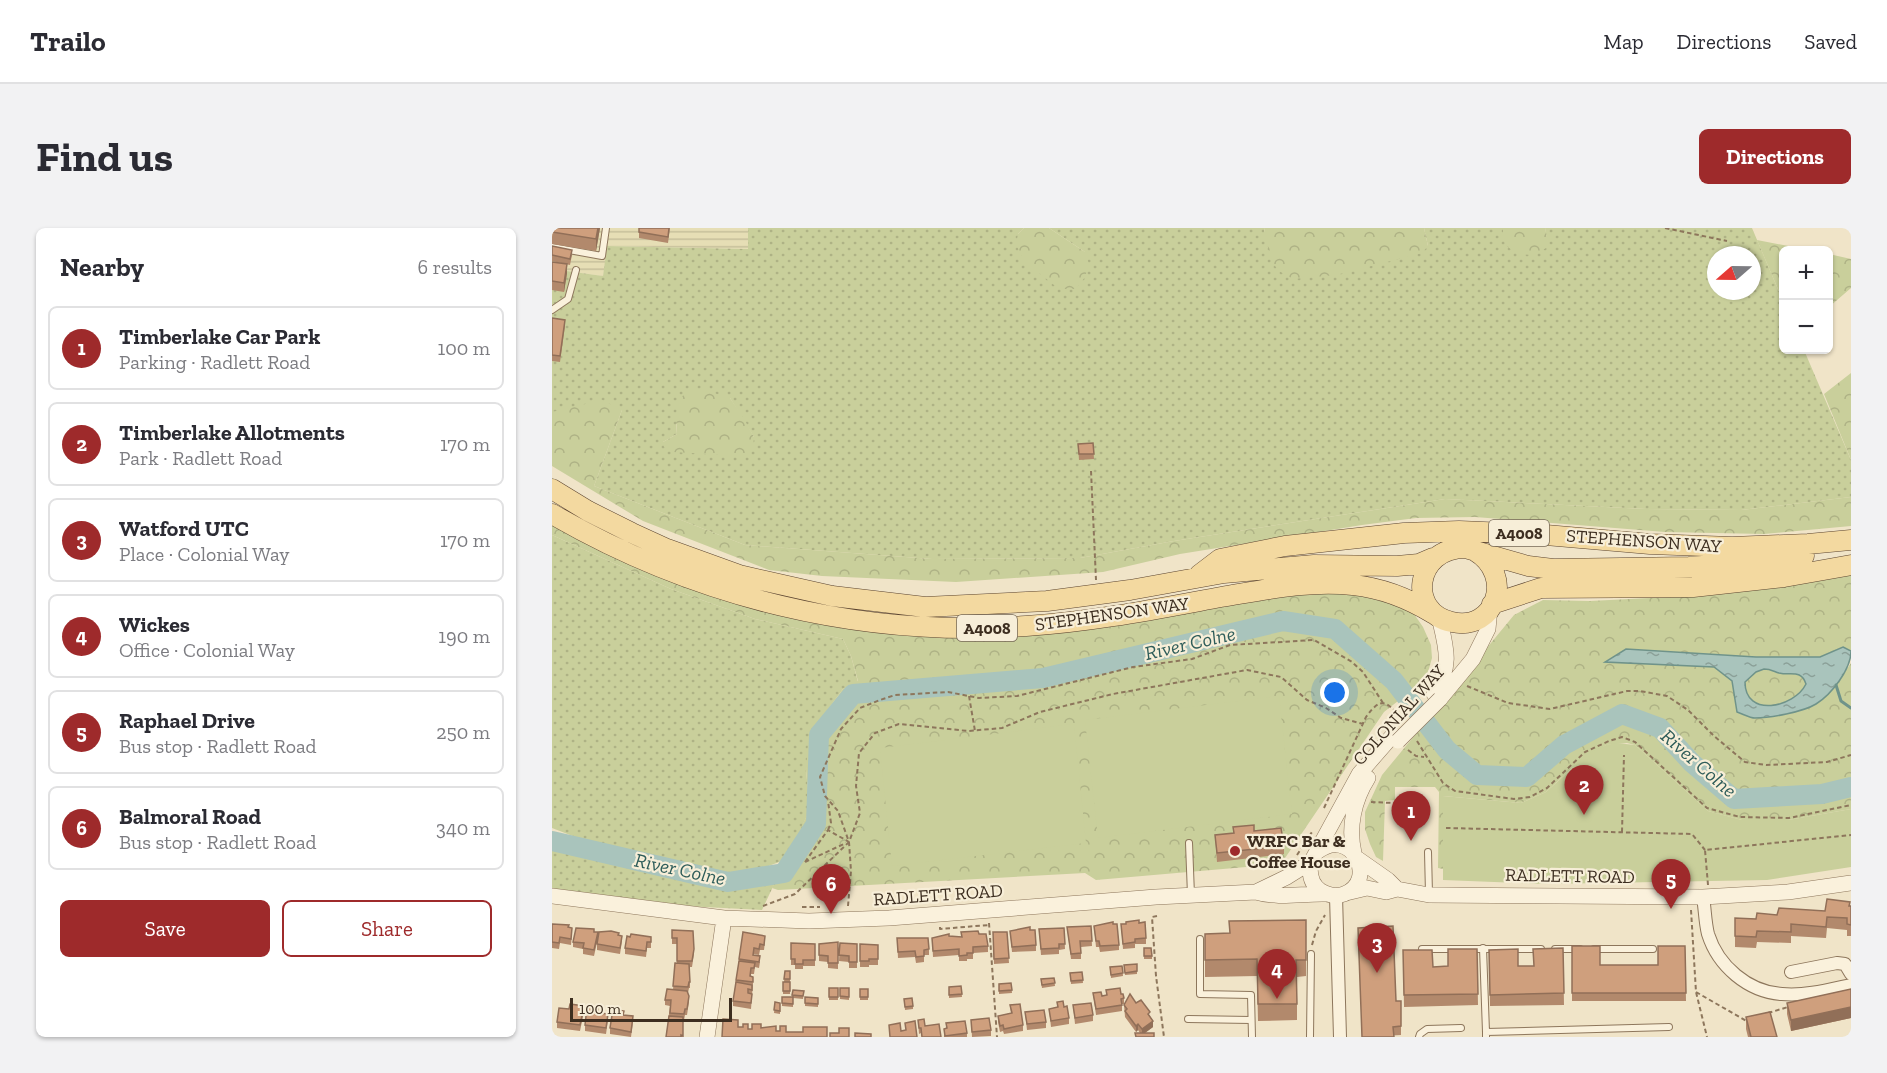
<!DOCTYPE html>
<meta charset="utf-8">
<style>
body{margin:0;font-family:"Zilla Slab",serif;background:#f2f2f3;color:#2b2b33}
.controls{position:absolute;right:18px;top:18px;display:grid;overflow:hidden;border-radius:9px;box-shadow:0 2px 4px #0004}
.controls button{width:54px;height:54px;display:grid;place-items:center;padding:0;border:0;border-bottom:2px solid #e1e1e2;background:#fff;color:#2b2b33;font:30px sans-serif}
.compass{position:absolute;left:1155px;top:18px;width:54px;height:54px;border-radius:50%;background:#fff;box-shadow:0 2px 4px #0004;rotate:250deg}
.scale{position:absolute;left:18px;bottom:15px;width:162px;box-sizing:border-box;padding-left:6px;border:3px solid #3d2e20;border-top:0;font-size:16px;line-height:21px;white-space:nowrap;color:#3d2e20;-webkit-text-stroke:4px #f7eed8;paint-order:stroke}
.you{position:absolute;left:783px;top:465px;width:21px;height:21px;margin:-15px;border:4px solid #fff;border-radius:50%;background:#1a73e8;box-shadow:0 0 0 9px #1a73e833}
.badge{display:grid;place-items:center;width:39px;height:39px;border-radius:50%;background:#9e2a2b;color:#fff;font-size:20px;font-weight:700}
.pin{position:absolute;translate:-50% -50px;filter:drop-shadow(0 2px 3px #0008)}
.pin::after{content:'';position:absolute;top:32px;width:21px;height:18px;background:inherit;clip-path:polygon(0 0,100% 0,50% 100%)}
.list{margin:0;padding:0;list-style:none}
h2{display:flex;justify-content:space-between;align-items:center;height:78px;margin:0;padding:0 24px;font-size:26px}
h2 small{font-size:20px;font-weight:400;color:#7c7c81}
.list li{display:grid;grid-template-columns:39px 1fr auto;gap:18px;align-items:center;box-sizing:border-box;height:84px;margin:0 12px 12px;padding:0 12px;border:2px solid #e1e1e2;border-radius:9px}
.list b{display:block;font-size:22px;white-space:nowrap}
.list p{margin:0;font-size:20px;white-space:nowrap;color:#7c7c81}
.list em{font-size:20px;font-style:normal;color:#7c7c81}
.actions{display:flex;gap:12px;padding:18px 24px}
.actions a{flex:1;padding:14px 0;border:2px solid #9e2a2b;border-radius:9px;text-align:center;font-size:21px;color:#9e2a2b}
.actions .main{background:#9e2a2b;color:#fff}
.map{position:relative;flex:none;width:1299px;height:809px;overflow:hidden;border-radius:9px}
header{display:flex;align-items:center;gap:36px;box-sizing:border-box;height:84px;padding:0 30px;background:#fff;border-bottom:2px solid #e1e1e2}
header strong{font-size:28px}
nav{display:flex;gap:33px;margin-inline-start:auto;font-size:21px}
.intro{display:flex;align-items:center;justify-content:space-between;box-sizing:border-box;height:144px;padding:0 36px}
h1{margin:0;font-size:42px}
.button{padding:15px 27px;border-radius:9px;background:#9e2a2b;color:#fff;font-size:21px;font-weight:700}
main{display:flex;gap:36px;padding:0 36px}
aside{flex:1;background:#fff;border-radius:9px;box-shadow:0 2px 4px #0004}
.map>svg:first-child{display:block}
</style>
<header>
<strong>Trailo</strong>
<nav><a>Map</a><a>Directions</a><a>Saved</a></nav>
</header>
<div class="intro"><h1>Find us</h1><a class="button">Directions</a></div>
<main>
<aside>
<h2>Nearby<small>6 results</small></h2>
<ul class="list">
<li><span class="badge">1</span><div><b>Timberlake Car Park</b><p>Parking · Radlett Road</p></div><em>100 m</em></li>
<li><span class="badge">2</span><div><b>Timberlake Allotments</b><p>Park · Radlett Road</p></div><em>170 m</em></li>
<li><span class="badge">3</span><div><b>Watford UTC</b><p>Place · Colonial Way</p></div><em>170 m</em></li>
<li><span class="badge">4</span><div><b>Wickes</b><p>Office · Colonial Way</p></div><em>190 m</em></li>
<li><span class="badge">5</span><div><b>Raphael Drive</b><p>Bus stop · Radlett Road</p></div><em>250 m</em></li>
<li><span class="badge">6</span><div><b>Balmoral Road</b><p>Bus stop · Radlett Road</p></div><em>340 m</em></li>
</ul>
<div class="actions"><a class="main">Save</a><a>Share</a></div>
</aside>
<div class="map">
<svg width="1299" height="809" viewBox="0 0 1299 809">
<defs>
<pattern id="farmland-rules" width="6" height="5" patternUnits="userSpaceOnUse" patternTransform="scale(1.5)"><rect width="6" height="5" fill="#e6deb5"/><path d="M0 2.5h6" fill="none" stroke="#c6bf9b"/></pattern>
<pattern id="grass-dots" width="8" height="8" patternUnits="userSpaceOnUse" patternTransform="scale(1.5)"><rect width="8" height="8" fill="#c9cf9b"/><path d="M2 2h.1M6 6h.1" fill="none" stroke="#aeb285" stroke-width="1.8" stroke-linecap="round"/></pattern>
<pattern id="forest-crowns" width="20" height="18" patternUnits="userSpaceOnUse" patternTransform="scale(1.5)"><rect width="20" height="18" fill="#c9cf9b"/><path d="M2 6a3 3 0 1 1 6 0M12 15a3 3 0 1 1 6 0" fill="none" stroke="#aeb285"/></pattern>
<pattern id="water-ripples" width="26" height="14" patternUnits="userSpaceOnUse" patternTransform="scale(1.5)"><rect width="26" height="14" fill="#a9c4bc"/><path d="M2 4q2-2 4 0t4 0M15 11q2-2 4 0t4 0" fill="none" stroke="#8ba098"/></pattern>
</defs>
<rect width="100%" height="100%" fill="#f0e4c8"/>
<path fill="url(#farmland-rules)" d="M0 0H196V21L56 18 51 48 0 41Z"/>
<path fill="url(#grass-dots)" fill-rule="evenodd" d="M196 0H472L466 6 533 24 497 0H713L712 4 876 18 872 0H951V12L996 18 993 0H1200L1231 73 1232 122H1252L1299 232V269L1189 282 1094 281 893 271 622 313 528 330 380 331 193 317 42 258 70 182 0 184V41L51 48 55 18 196 21ZM1164 27H1200V63H1164ZM178 170 202 209 111 214 125 206 124 196Z
M0 307 119 361 203 391 291 411 299 428 306 454 291 461 274 484 254 542 258 581 235 631 190 648 122 639 49 619 0 600Z
M0 615 175 657 226 648 210 682 114 677 0 661Z"/>
<path fill="url(#forest-crowns)" d="M472 0H497L533 24 537 36 533 49 524 61H507L472 33 464 16 466 6Z
M713 0H872L876 18 870 25 784 47 741 51 727 43 720 34 712 4Z
M951 0H993L997 18 983 27 965 26 956 19 951 12Z
M1205 12 1257 22H1232L1231 73Z
M1277 26 1299 31V60L1277 79Z
M1299 145V232L1272 166Z
M152 162 178 170 191 189 202 209 201 219 193 228 121 224 112 219 111 214 125 206C124 193 122 170 136 164 140 162 147 162 152 162Z
M50 172 70 182 42 258 193 317 380 331 528 330 622 313 893 271 1094 281 1189 282 1299 269V298L1212 306 1113 304 923 289 864 290 810 297 628 326 551 344 404 354 270 348 217 342 91 293 0 238V184Z
M0 294 109 345 376 408 758 361 835 371 860 383 871 399 879 417 880 430 876 444 869 455 832 484 729 636 544 652 533 645 226 662 220 660 258 581 254 542 256 515 274 484 291 461 306 453 299 428 291 411 203 391 119 361 0 307Z
M1299 344V423L1291 419 1268 429H1204L1074 421 1054 433 1163 439 1180 453 1186 484 1202 490 1284 457 1299 435V581L1236 592H1190L1156 583 1083 517 1075 515 1054 517 1020 540 994 564 969 575 891 568V641L886 640 887 564 883 559H843V572L833 573 831 633 824 629 818 616 813 601V584L830 547 962 387 991 372 1038 373 1137 368Z
M1212 441C1218 441 1221 443 1227 445 1239 448 1248 441 1254 456 1242 480 1193 490 1193 454L1204 443Z"/>
<path fill="#c9cf9b" d="M727 468 740 586 546 610 533 492Z
M522 496 534 615 340 638 328 520Z
M1065 515 1083 517 1156 583 1190 592H1236L1299 581V639L1215 652 994 656 891 652V568L969 575 994 564 1036 526 1054 517Z"/>
<path fill="url(#water-ripples)" stroke="#6f938a" stroke-width="1.5" fill-rule="evenodd" d="M1291 419 1299 423C1299 441 1280 466 1264 476 1251 484 1218 490 1203 490 1198 490 1191 486 1185 484L1180 453 1162 439 1053 434 1074 421 1204 429H1268ZM1212 441C1218 441 1221 443 1227 445 1239 448 1249 441 1254 456 1242 480 1193 490 1193 454L1204 444Z"/>
<g fill="none" stroke-linecap="round" stroke-linejoin="round">
<path stroke="#6f938a" stroke-width="3" d="M1284 457 1289 473 1299 480"/>
<path stroke="#a9c4bc" stroke-width="20" d="M0 613 176 654 232 645 264 596 267 507 301 466 491 450 731 393 783 401 842 453 895 522 925 547 975 549 1012 517 1070 486 1108 500 1140 535 1182 571 1270 566 1299 559"/>
<g stroke="#8d765c" stroke-width="8">
<path id="service" d="M0 19 50 28 54 0
M0 82 16 71 24 42
M637 615 639 667
M876 624 877 666
M648 711V766L699 767 700 809
M931 720 934 804
M870 721H989
M1003 721H1028
M1042 721H1101
M636 791 699 792
M758 809 759 726
M867 809 868 806 875 801 909 800
M934 809V804L1117 799"/>
</g>
<g stroke="#8d765c" stroke-width="14">
<path id="minor" d="M784 668 788 809
M1151 669C1153 681 1153 694 1156 706 1166 738 1196 764 1230 766 1254 768 1276 762 1299 757
M1239 744 1285 735 1293 736 1299 746"/>
</g>
<g stroke="#8d765c" stroke-width="16">
<path id="tertiary" d="M882 466C901 438 894 419 887 389
M888 471 921 431 936 401 938 380
M765 624C799 597 827 653 792 666 784 669 776 667 769 663 758 656 757 645 759 634L807 546 841 507
M802 625C796 599 802 572 816 550
M806 631 836 652 845 661
M704 664 735 649 759 634
M794 665 815 660 834 664 845 661 877 667 1151 669 1236 664 1299 655
M0 668 172 690 257 693 337 690 604 669 704 664C727 671 751 665 775 666
M155 809 172 690"/>
</g>
<g stroke="#5b4430" stroke-width="21">
<path id="primary" d="M0 261 36 283 80 305 115 321 187 347 280 368 373 379 495 373 578 362 672 345 762 337 845 338 867 336 881 330
M0 286C143 369 308 410 474 398 540 394 604 381 669 369 712 362 757 352 801 357 831 360 856 370 882 386
M923 323C963 347 944 404 900 394 855 385 862 320 913 320L976 338 1001 341 1137 339 1217 333 1252 328
M647 347 668 331 733 318 852 305 907 303 982 306 1098 316 1180 319 1256 316 1299 312
M940 376 989 360 1141 359 1232 349 1299 337"/>
</g>
<path stroke="#8d765c" stroke-width="2" stroke-dasharray="4.5 3" stroke-linecap="butt" d="M1113 0 1175 13
M539 243 544 352
M915 458 956 475 998 481 1075 463H1088L1115 468 1136 482 1162 508 1193 534 1214 537 1275 534 1299 527
M417 468 423 503
M865 513 891 555 903 563 962 571 978 569 995 560 1033 524 1057 513 1070 509 1083 514 1155 580 1188 589 1237 590 1299 577
M856 522 864 528 872 529
M819 574 842 575 846 577
M772 580 814 489C830 467 834 474 851 491
M894 600 1140 606 1153 622
M276 602 279 595 276 573
M1070 604 1072 527
M745 627 760 604
M253 634 276 602 297 614
M253 634 294 615
M1156 657 1153 622 1299 607
M211 678 243 666 297 614 308 585 304 558 307 525 323 505 347 496 416 503 450 500 488 484 561 466 695 442 729 449 755 472 774 480 789 490 811 496
M296 678 299 643 297 614 286 583 273 568 268 549 289 501 308 480 328 472 343 467 396 464 427 470 465 468 581 439 640 431 678 417 762 412 800 434 811 444 831 475
M250 679H268
M1139 682 1144 764 1155 809
M605 688 600 689 604 748 612 809
M437 695 445 809
M388 699V701L437 697
M760 717 764 703 773 687
M1144 764 1196 794
M1216 785 1236 779"/>
<use href="#service" stroke="#faf1dc" stroke-width="6"/>
<use href="#minor" stroke="#faf1dc" stroke-width="12"/>
<use href="#tertiary" stroke="#faf1dc" stroke-width="15"/>
<use href="#primary" stroke="#f3d9a0" stroke-width="20"/>
<g stroke="#8d765c" stroke-width="16" stroke-linecap="butt">
<path id="tertiary-bridge" d="M846 513 888 471"/>
</g>
<use href="#tertiary-bridge" stroke="#faf1dc" stroke-width="15"/>
</g>
<path fill="#b2896c" d="M0 0H48L44 23 0 16Z
M118 0 116 15 87 10V4Z
M0 18 20 27 18 37 0 33Z
M0 34 15 45 12 64 0 62Z
M0 90 13 98 8 134 0 133Z
M541 215 542 231 527 232 526 216Z
M681 599 702 603 732 618V626L665 634 663 607 681 605Z
M1299 678V708H1295V702L1275 700 1274 710 1239 708V715L1205 714 1204 720 1183 719V690L1204 691 1225 687 1273 683Z
M754 692V748L745 749V792L706 793 705 748 653 749V706L678 705Z
M587 695 594 710V716H583V720L571 721 569 696Z
M0 696 17 699 20 706 19 717 8 715 7 721 0 720Z
M539 698 540 718 529 719V731H519L515 699Z
M542 698 567 717V722L548 724 547 719H544Z
M512 700 513 721 507 722V726L489 727 487 701Z
M120 702 142 726 140 739H138V760H137L136 765 137 774 135 787H133L132 792H131V809H114L118 778 113 777V772L121 762 123 735H125V716H120Z
M478 702 484 717V723L460 724 458 703Z
M42 704 46 710 42 728 31 726V721L21 719V714Z
M191 704 213 713 212 722H208L207 727 202 726 201 727 208 734 207 740 203 739 202 746H199V748L201 755 199 781 181 778V773Z
M455 704 457 735 442 736 441 710Z
M427 706 436 718V724L421 725V731H415V733H407V727L381 729 380 710 397 708 410 709Z
M67 707 70 713 68 726 45 722V716Z
M99 709V720H95L94 729 73 726V720Z
M345 710 377 721V727H372V734L364 735 363 729 346 730Z
M286 714V741L276 740V734L267 733V716Z
M239 715 263 716V738H251V741H243V737H239Z
M288 715 305 716V740H297V734L287 733Z
M308 716 326 717V737H317V739H308Z
M1020 718 1048 737H1106L1133 718 1134 773H1020Z
M592 720 600 728V731H592Z
M1011 720 1012 777 938 778 937 722 966 738H982Z
M925 721 926 777 852 779 851 722 881 739 896 738Z
M585 736V746L573 747 572 737Z
M570 738 571 748 559 750 558 739Z
M233 743H238V766H231V754H232Z
M530 744 531 755 519 756 518 745Z
M502 750 503 758 490 760 489 754Z
M459 755 460 765 447 766V756Z
M409 758 410 769 397 770V759Z
M277 760H286V772H277Z
M288 760H297V772L288 771Z
M308 761H316V772H308Z
M1299 761V790L1239 803 1235 786V775Z
M241 762 252 763 251 771 241 770V779L230 778V769H240Z
M554 762 569 766 572 770V776H570V783L544 787 541 765 550 768H554Z
M253 769 266 770V779L253 778Z
M352 771 361 778V781L353 782Z
M844 773H849V807L810 809Z
M223 774 228 775V786L222 785Z
M505 774 512 779 517 790V796L499 799 497 781 505 779Z
M584 775 598 788 601 799 593 805H588L586 802 584 804 573 789 572 777Z
M458 777 471 797V803L452 806 451 803 448 804 446 794V788L459 785Z
M521 777 541 787V793L523 796Z
M17 781 32 784 28 803 5 800V794Z
M473 784 494 794V800L475 802Z
M1194 789 1225 809H1196L1194 801Z
M56 792 54 806 33 803V797Z
M366 792 373 798 389 809H370L369 805 367 806Z
M419 792 439 802V808L420 809Z
M81 794 79 809 58 806V800Z
M394 795 415 805V809H392V801L394 800Z"/>
<path fill="#916f58" d="M46 0H48L44 23V11Z
M15 36V45L12 64V55Z
M1299 779V790L1239 803V792Z
M601 793V799L590 807V801Z
M586 796V802L584 804V798Z"/>
<path fill="#cf9f7d" stroke="#916f58" stroke-width="1.5" d="M0 0H46L44 11 0 4Z
M87 0H117L116 9 87 4Z
M0 18 20 22 18 31 0 27Z
M0 34 15 36 12 55 0 53Z
M0 90 13 92 8 128 0 127Z
M541 215 542 226H527L526 216Z
M702 597V603L729 600 732 618 665 625 663 607 682 605 681 599Z
M1275 671 1298 674 1297 678H1299V697L1295 696V690L1275 689 1274 699 1239 696V704L1205 703 1204 709 1183 708V690L1204 691 1205 685 1225 687 1227 680 1273 683Z
M587 692V695L593 694 594 710 583 711V714L571 716 569 696H574V694Z
M754 692V732H744L745 776H706L705 731 653 732V706L678 705 677 693Z
M561 694V696H565L567 717 548 718 547 713H544L542 698Z
M0 696 17 697 16 699 20 700 19 711 8 709 7 715 0 714Z
M539 698 540 713H528L529 725 519 726 515 699Z
M841 698 844 773H849V798L841 799 842 809H810L806 700Z
M478 699V702H483L484 717 460 719 458 703Z
M24 700 42 701V704H46L42 722 31 720 32 715 21 714Z
M512 700 513 716H507V720L489 721 487 701Z
M120 702 141 703 142 721 140 733H125V710H120Z
M59 703 67 705 66 707 70 708 68 720 45 716 47 704Z
M426 703 427 706H434L436 718 421 719V725H415V727L407 728V721L381 723 380 710 397 706V708L410 709 409 704Z
M191 704 213 708 212 717 208 716 207 721 202 720 201 727 208 728 207 734 187 731Z
M441 704H455L457 730 442 731Z
M79 706 99 709V714H95L94 723 73 720 75 708 78 709Z
M345 710H376L377 721 372 722V728L364 729 363 723 346 724Z
M286 714V735H276V728L267 727V716Z
M239 715 263 716V732H251V736H243V731H239Z
M288 715 305 716V734H297V728L287 727Z
M308 716 326 717V731H317V733H308Z
M1020 718H1048V737H1106V718H1133L1134 765H1020Z
M592 720H599L600 728H592Z
M1011 720 1012 765 938 767 937 722 966 721V738H982L981 721Z
M896 721H925L926 766 852 767 851 722H880L881 739 896 738Z
M187 733 203 735 202 740H199L198 748 201 749V754L184 752Z
M123 735 137 736 138 754H137L136 759 121 758Z
M585 736V743L573 745 572 737Z
M570 738 571 745 559 747 558 739Z
M233 743H238V751H232Z
M530 744 531 752 519 753 518 745Z
M502 750 503 755 490 757 489 751Z
M184 754 200 757V762L196 761V765L200 766 199 775 181 773Z
M231 754H238V763H231Z
M459 755 460 762 447 763V756Z
M409 758 410 766 397 767V759Z
M277 760H286V769H277Z
M288 760H297V769L288 768Z
M568 760 569 766H571L572 770 569 771 570 777 544 781 541 765 549 764 550 768 555 767 554 762Z
M115 761 135 763 137 768 135 781H133L132 786 118 785 119 772H113Z
M308 761H316V769H308Z
M1299 761V779L1239 792 1235 775Z
M241 762 252 763 251 768 240 767Z
M578 766 584 775 589 772 598 784 596 786 601 793 590 801 586 796 584 798 573 783 575 781 572 777Z
M230 769H241V776L230 775Z
M253 769 266 770V776L253 775Z
M360 770 361 778 353 779 352 771Z
M511 773 512 779 515 778 517 790 499 793 497 781 506 779 505 774Z
M223 774 228 775V783L222 782Z
M539 775 541 787 523 790 521 777Z
M18 776 32 778 28 797 5 794 7 780 17 781Z
M468 776 471 797 452 801 451 797 448 798 446 788 460 785 458 777Z
M35 779 46 780V785L56 786 54 800 33 797Z
M61 781 72 783 71 787 81 788 79 804 58 800Z
M492 782 494 794 475 796 473 784Z
M1218 784 1225 809H1199L1194 789Z
M117 788 131 789V808L129 807V809H114Z
M437 790 439 802 420 804 419 792Z
M171 791 186 792V799H191V796H196V801H200V796H209V800L224 798V803H228V798H234V804H251V799H275V809H170Z
M372 791 373 798 387 796 389 809H370L369 800H367L366 792Z
M363 793 365 809H338L337 797 348 795 349 803 354 802 353 795Z
M413 793 415 805 393 808 392 801 395 800 394 795Z
M287 800H297V809H278V805H287Z
M303 805 319 806V809H303Z
M583 805H602V809H584Z"/>
<circle fill="#9e2a2b" stroke="#f7eed8" stroke-width="2" cx="683" cy="623" r="6"/>
<g text-anchor="middle" stroke-width="4.5" stroke-linejoin="round" paint-order="stroke">
<g fill="#f7eed8" stroke="#756857" stroke-width="1.5">
<rect x="937" y="292" width="60" height="26" rx="4.5"/>
<rect x="405" y="387" width="60" height="26" rx="4.5"/>
</g>
<g font-size="16" font-weight="bold" fill="#3d2e20">
<text x="967" y="311">A4008</text>
<text x="435" y="406">A4008</text>
</g>
<g font-size="18" fill="#3d2e20" stroke="#f7eed8">
<text transform="translate(1092 313) rotate(4)" y="6">STEPHENSON WAY</text>
<text transform="translate(560 386) rotate(-8)" y="6">STEPHENSON WAY</text>
<text transform="translate(847 487) rotate(-48)" y="6">COLONIAL WAY</text>
<text transform="translate(1018 648) rotate(1)" y="6">RADLETT ROAD</text>
<text transform="translate(386 667) rotate(-4)" y="6">RADLETT ROAD</text>
</g>
<g font-size="18" font-weight="bold" fill="#3d2e20" stroke="#f7eed8" text-anchor="start">
<text x="695" y="619">WRFC Bar &amp;<tspan x="695" dy="21">Coffee House</tspan></text>
</g>
<g font-size="20" font-style="italic" fill="#2f5d5a" stroke="#f7eed8">
<text transform="translate(638 415) rotate(-13)" y="7">River Colne</text>
<text transform="translate(1147 535) rotate(41)" y="7">River Colne</text>
<text transform="translate(128 641) rotate(12)" y="7">River Colne</text>
</g>
</g>
</svg>
<div class="controls">
<button>+</button>
<button>−</button>
</div>
<svg class="compass" viewBox="-18 -18 36 36"><path d="M0-13l5 13h-10z" fill="#e53935"/><path d="M0 13l5-13h-10z" fill="#7c7c81"/></svg>
<div class="scale">100 m</div>
<div class="you"></div>
<div class="pin badge" style="left:859px;top:613px">1</div>
<div class="pin badge" style="left:1032px;top:587px">2</div>
<div class="pin badge" style="left:825px;top:745px">3</div>
<div class="pin badge" style="left:725px;top:771px">4</div>
<div class="pin badge" style="left:1119px;top:681px">5</div>
<div class="pin badge" style="left:279px;top:686px">6</div>
</div>
</main>
